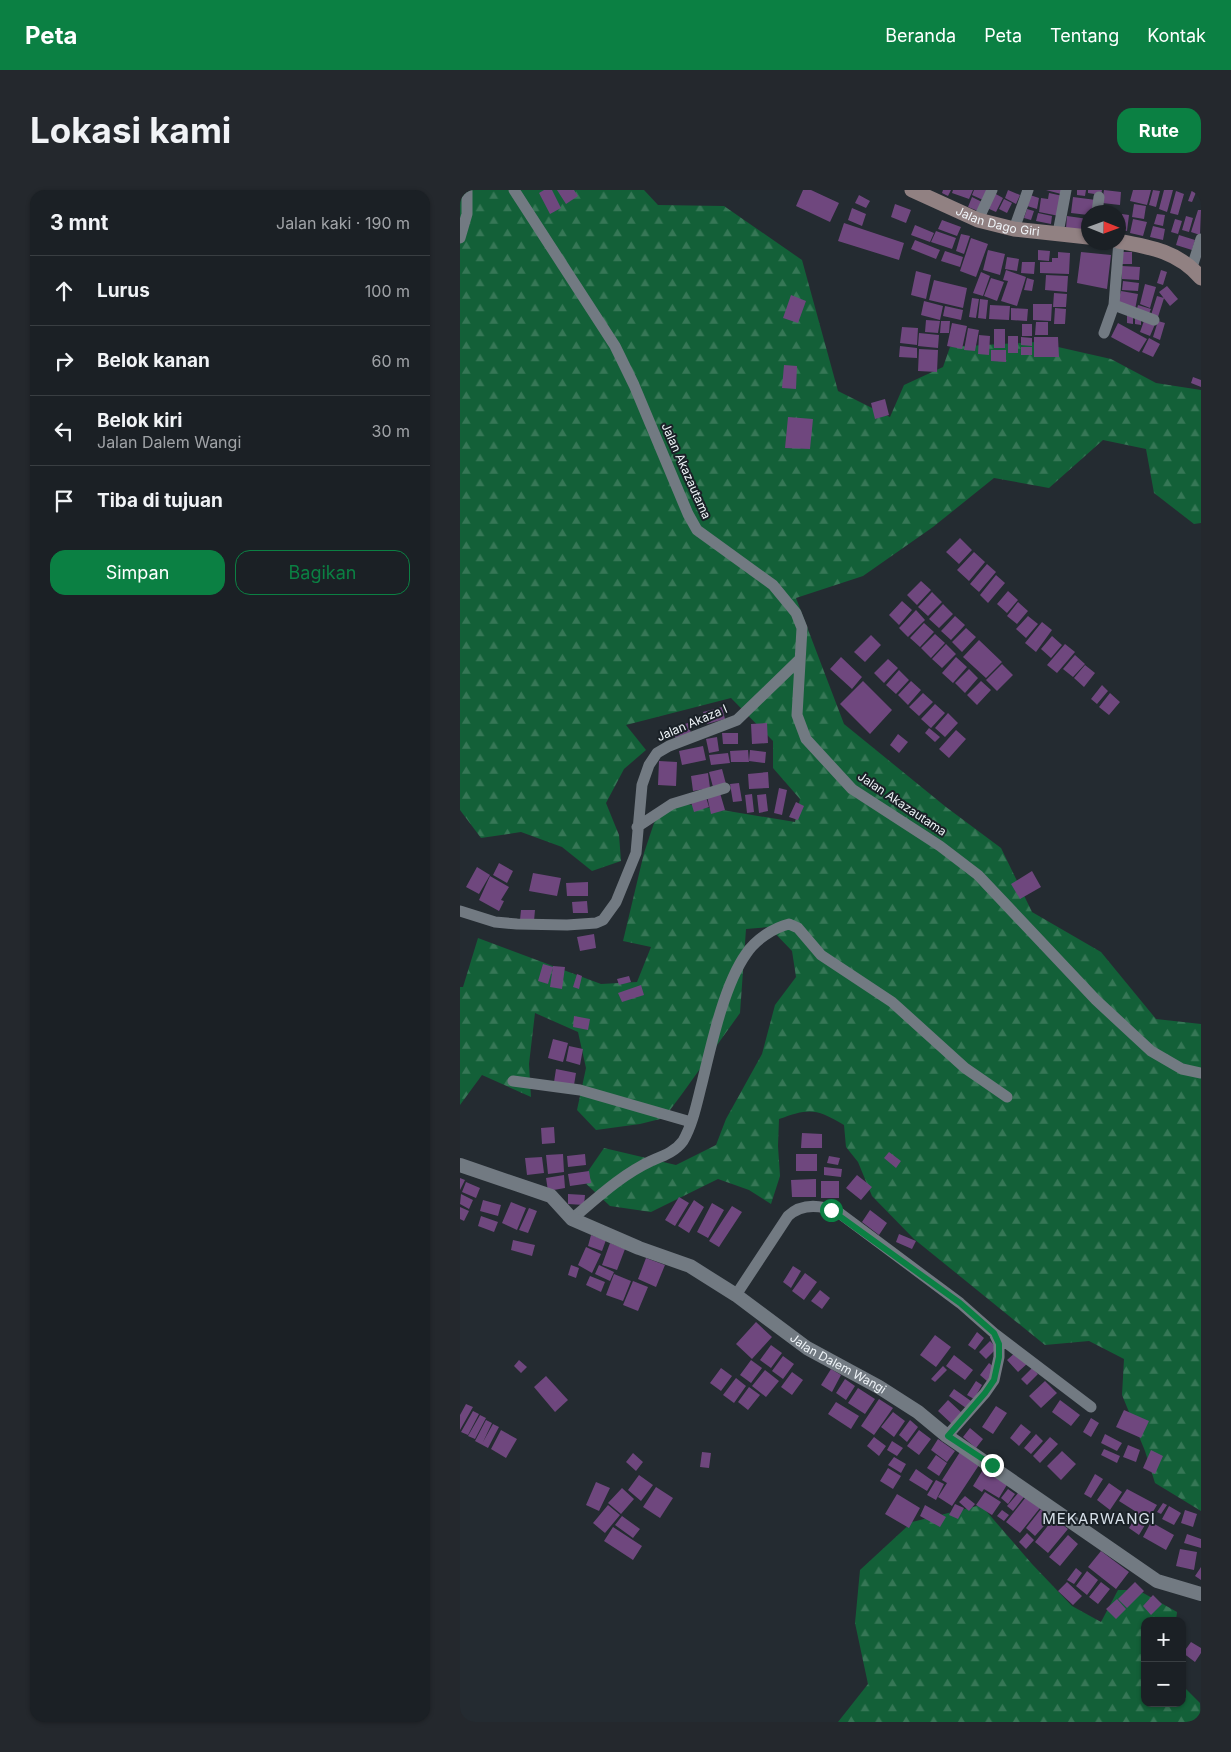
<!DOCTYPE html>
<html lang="id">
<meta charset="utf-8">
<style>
body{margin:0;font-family:Inter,sans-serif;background:#24282d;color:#f1f3f6}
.controls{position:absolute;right:15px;bottom:15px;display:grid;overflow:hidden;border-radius:10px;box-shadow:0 1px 4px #0004}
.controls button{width:45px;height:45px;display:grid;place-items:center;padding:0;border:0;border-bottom:1px solid #393e42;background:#1b2025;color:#f1f3f6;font:25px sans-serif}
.compass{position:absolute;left:621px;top:15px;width:45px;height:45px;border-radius:50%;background:#1b2025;box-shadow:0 1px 4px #0004;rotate:91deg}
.stop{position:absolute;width:15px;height:15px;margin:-11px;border:4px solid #0b8043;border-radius:50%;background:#fff}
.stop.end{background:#0b8043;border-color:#fff;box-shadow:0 1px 5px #0008}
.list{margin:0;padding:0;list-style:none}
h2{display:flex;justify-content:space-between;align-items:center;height:65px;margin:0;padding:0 20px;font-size:21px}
h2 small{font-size:16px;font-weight:400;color:#a0a3a7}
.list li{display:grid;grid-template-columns:32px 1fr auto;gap:15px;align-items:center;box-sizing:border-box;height:70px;padding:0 20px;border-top:1px solid #393e42}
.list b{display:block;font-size:19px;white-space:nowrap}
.list p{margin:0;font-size:16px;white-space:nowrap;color:#a0a3a7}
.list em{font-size:16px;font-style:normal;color:#a0a3a7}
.actions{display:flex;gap:10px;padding:15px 20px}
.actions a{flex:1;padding:11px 0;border:1px solid #0b8043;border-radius:15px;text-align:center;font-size:18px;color:#0b8043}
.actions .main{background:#0b8043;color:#fff}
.icon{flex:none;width:28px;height:28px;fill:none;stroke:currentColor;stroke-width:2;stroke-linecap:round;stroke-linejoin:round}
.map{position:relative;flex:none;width:741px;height:1532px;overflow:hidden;border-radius:15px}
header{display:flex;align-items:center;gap:30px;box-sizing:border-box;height:70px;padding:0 25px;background:#0b8043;color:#fff}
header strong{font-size:24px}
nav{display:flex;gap:28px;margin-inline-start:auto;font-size:18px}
.intro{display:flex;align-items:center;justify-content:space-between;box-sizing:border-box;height:120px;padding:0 30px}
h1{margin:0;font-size:35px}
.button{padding:12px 22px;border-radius:15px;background:#0b8043;color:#fff;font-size:18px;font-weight:700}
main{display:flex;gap:30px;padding:0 30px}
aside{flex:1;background:#1b2025;border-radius:15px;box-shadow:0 1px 4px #0004}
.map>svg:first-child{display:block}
</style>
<header>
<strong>Peta</strong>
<nav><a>Beranda</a><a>Peta</a><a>Tentang</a><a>Kontak</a></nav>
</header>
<div class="intro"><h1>Lokasi kami</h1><a class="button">Rute</a></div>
<main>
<aside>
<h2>3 mnt<small>Jalan kaki · 190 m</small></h2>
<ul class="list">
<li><svg class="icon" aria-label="ahead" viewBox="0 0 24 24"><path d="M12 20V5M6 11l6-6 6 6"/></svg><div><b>Lurus</b></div><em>100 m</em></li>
<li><svg class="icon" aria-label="right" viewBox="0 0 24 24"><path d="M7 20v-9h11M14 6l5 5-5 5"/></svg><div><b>Belok kanan</b></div><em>60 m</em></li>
<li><svg class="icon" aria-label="left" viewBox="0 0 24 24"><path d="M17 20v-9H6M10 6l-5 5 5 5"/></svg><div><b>Belok kiri</b><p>Jalan Dalem Wangi</p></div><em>30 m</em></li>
<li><svg class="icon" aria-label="arrive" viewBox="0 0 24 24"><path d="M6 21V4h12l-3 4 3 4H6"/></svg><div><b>Tiba di tujuan</b></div></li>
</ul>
<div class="actions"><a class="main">Simpan</a><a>Bagikan</a></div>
</aside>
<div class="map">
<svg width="741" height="1532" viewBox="0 0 741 1532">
<defs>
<pattern id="forest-firs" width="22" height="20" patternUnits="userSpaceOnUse" patternTransform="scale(1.25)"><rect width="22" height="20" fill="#136038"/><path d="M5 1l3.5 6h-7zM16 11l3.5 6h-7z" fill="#367756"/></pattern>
</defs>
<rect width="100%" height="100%" fill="#242b31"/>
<path fill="url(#forest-firs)" d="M0 0H184L198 15 264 16 342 70 378 201 430 227 444 195 483 177 490 157 576 152 651 169 696 193 741 200V333L734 334 694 303 686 259 643 250 589 298 534 288 473 337 403 386 336 408 384 534 486 617 541 658 572 722 641 762 696 829 741 834V1321L695 1293 685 1261 662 1205 664 1169 629 1151 585 1155 454 1049 412 1006 398 972 386 957 384 935C356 918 349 918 319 929L318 956 320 986 311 1014 289 1000 258 989 191 1022 150 1016 122 990 144 958 216 975 256 955 266 929 302 864 315 815 336 787 332 761 309 737 286 739 280 823 222 904 204 928 180 934 136 940 117 920 126 878 118 842 75 823 69 874 71 907 22 885 0 915V797H3L18 748 141 794 177 792 191 757 163 751 184 663 197 624 226 614 335 632 340 609 313 578V551L271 508 166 535 186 560 164 579 146 613 159 645 161 671 132 681 102 657 61 642 21 648 0 620Z
M521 1315 572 1374 612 1416 641 1432 658 1400H678L717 1422 716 1431H685V1513H722V1495L740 1513 741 1532H378L408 1494 395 1433 400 1380 452 1332Z"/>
<path fill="#6f477e" d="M84 0H92L101 18 90 24 79 3Z
M97 0H114L118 6 106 14Z
M343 0H351L379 13 370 32 336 16Z
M483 0H491L488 6 482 3Z
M493 0H513L509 9 492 3Z
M514 0H527L523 10 512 5Z
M548 0 560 5 556 14 545 8Z
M586 0H602L601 4Z
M617 0H626L625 6 617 5Z
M628 0H642L641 5 628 3Z
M644 0 661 2 660 15 642 13Z
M673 0H691L687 15 670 11Z
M693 0 700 1 696 17 689 15Z
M704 0H713L707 22 699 19Z
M732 0H737L732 12 728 11Z
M716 1 724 4 718 25 710 23Z
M534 3 543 8 536 22 527 18Z
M589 3 603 6 599 26 579 22 581 8 588 9Z
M399 5 410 11 406 18 395 13Z
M570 5 579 8 577 19 567 16Z
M512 7 522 12 518 21 508 17Z
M613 7 636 10 635 22H628V25L611 23Z
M544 9 552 13 547 23 539 19Z
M435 14 451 20 446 33 431 27Z
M674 14 686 16 684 29 672 27Z
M641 16 654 18 653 22H640Z
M392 18 406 24 402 36 388 30Z
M567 19 574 21 571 30 564 28Z
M738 20H741L740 45 731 42Z
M578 23 592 26 591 34 576 31Z
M662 24 669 25 667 41 660 40Z
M697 24 705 25 703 36 694 34Z
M607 26 628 29V41L606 38Z
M726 26 733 28 729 42 722 40Z
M673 29 687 32 683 46 670 43Z
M715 29 722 31 718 44 711 42Z
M482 30 501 37 497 46 478 39Z
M384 33 444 53 439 70 378 51Z
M455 35 474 43 470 52 451 45Z
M693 36 705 39 703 50 690 47Z
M476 41 496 48 492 59 471 52Z
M501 44 510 46 504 64 496 61Z
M719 45 735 50 732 60 716 55Z
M511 48 528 54 516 87 500 81Z
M455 50 480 60 476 69 451 59Z
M528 60 545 64 540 85 523 80Z
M578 60 590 61 589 71 578 70Z
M485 61 503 67 500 77 481 71Z
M598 62 610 63 609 84 580 83V72H592V68H598Z
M621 62 651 65 647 99 617 93Z
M662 62H672V74H661Z
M547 67 559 69 557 81 545 79Z
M562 72H575L574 84 561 83Z
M662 76 680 77 679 90 662 89Z
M546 80 566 87 557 116 541 111 548 91 543 90Z
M701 80 707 82 703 95 697 93Z
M456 81 471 85 466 109 451 105Z
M521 82 530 86 523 106 513 103Z
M586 85 608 86 607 102 585 100Z
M531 88 544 92 537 111 524 106Z
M567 88 574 90 572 101 564 100Z
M474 90 507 98 503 118 469 110Z
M663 91 679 93 678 101 662 100Z
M685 94 696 97 690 118 680 114Z
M707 96 718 109 710 116 699 102Z
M661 101 678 104 675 120 657 116Z
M594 103 607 104 606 117H593Z
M331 105 346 111 338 133 323 128Z
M697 106 704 108 698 127 691 125Z
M512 108 519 109 516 128 509 127Z
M520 109 528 110 526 129 518 128Z
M464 111 483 116 480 130 461 125Z
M573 114H592L591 131 573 130Z
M530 115 550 116 549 130 529 129Z
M678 115 691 119 688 126 676 122Z
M485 116 503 120 501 130 483 126Z
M551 118 568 119 567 131 551 130Z
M595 118 606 119 605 134H594Z
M667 125 673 126V134L667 133Z
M675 127H681V135L675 134Z
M685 128 696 132 690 146 680 142Z
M466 130 480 131 478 143 465 142Z
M481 131H490L489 143H480Z
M698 131 705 133 700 150 693 147Z
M576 132H588V145H575Z
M492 133 507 136 502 159 487 156Z
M658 133 687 149 679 162 651 147Z
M562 134H572V146H562Z
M442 137 458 138 457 155 440 153Z
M508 138 519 140 515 161 504 160Z
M534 139H545V158H534Z
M459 143 479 145 478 158 458 156Z
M519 145 530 146 529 165 518 164Z
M548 146H558V163H548Z
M561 147 572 148V156L561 155Z
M574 147H598L599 167H574Z
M689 148 700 154 693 167 682 162Z
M440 156 457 158V168L439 167Z
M561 157H572V165H561Z
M459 159 478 160 477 182 458 181Z
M531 160H546V172L531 171Z
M324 175 337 176 336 199 322 198Z
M733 187 741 190V197L731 193Z
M425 209 429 225 415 229 411 213Z
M328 227 353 229 350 259 325 258Z
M500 348 512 360 499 374 486 362Z
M514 362 525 372 509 391 497 380Z
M527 374 536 382 519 402 510 394Z
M536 385 545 393 528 413 520 405Z
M461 391 471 400 457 415 447 405Z
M548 401 558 410 547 423 537 414Z
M472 402 482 412 468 426 458 417Z
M442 411 452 420 439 435 429 425Z
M558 412 568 421 557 434 547 426Z
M483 414 493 424 479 438 469 429Z
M456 420 465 430 448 447 439 438Z
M495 426 505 435 491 450 481 441Z
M568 426 578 434 566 448 556 439Z
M582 432 592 440 576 462 565 453Z
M464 433 474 442 460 457 450 448Z
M506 438 516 447 502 462 492 452Z
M475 444 485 453 471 468 461 458Z
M411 445 421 455 405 472 394 462Z
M592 446 602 455 591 468 581 459Z
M519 450 542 472 526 488 503 467Z
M486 454 496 464 482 478 472 469Z
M605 454 615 462 597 483 587 475Z
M615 465 625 474 613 487 603 479Z
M381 467 402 487 392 499 370 479Z
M496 467 507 477 493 493 482 483Z
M428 469 438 478 424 493 414 483Z
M542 474 553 485 537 501 526 490Z
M625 475 635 483 624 497 614 488Z
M509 479 518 488 505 503 495 493Z
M439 480 449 490 436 504 426 495Z
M403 491 432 520 410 544 380 514Z
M451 491 461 500 448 515 438 505Z
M521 491 531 500 517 515 507 505Z
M642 495 648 501 637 514 631 509Z
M463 503 473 512 459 526 449 517Z
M650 503 660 512 649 525 639 517Z
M475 514 485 523 471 538 461 529Z
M262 517 265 529 247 534 243 522Z
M488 523 498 533 485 547 475 538Z
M228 533 231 543 216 549 212 538Z
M307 533 308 553 292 554 291 534Z
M469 538 480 547 475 552 465 543Z
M496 540 506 549 489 568 479 559Z
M262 543H278V554H263Z
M438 544 448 552 439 563 430 555Z
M257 547 259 561 249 563 246 549Z
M243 556 246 570 222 575 219 561Z
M288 560 289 572H271L270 561Z
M290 560 306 562 305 573 289 571Z
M268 563 270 573 251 575 249 565Z
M199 571 217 572 216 596 198 595Z
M262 579 266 594 253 597 249 582Z
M308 582 309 598 289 599 288 584Z
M248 583 250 598 233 601 231 586Z
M279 593 282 611 273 612 270 594Z
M319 598 327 600 322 625 314 623Z
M260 603 265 620 251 624 247 606Z
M292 604 294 622 287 623 285 605Z
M306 604 308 621 299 623 297 605Z
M246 607 249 617 234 622 231 612Z
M336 612 344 616 338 630 329 627Z
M39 673 53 681 47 693 33 685Z
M17 677 30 685 19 704 6 697Z
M572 681 581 697 560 709 551 694Z
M73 683 101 688 97 706 69 701Z
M30 686 49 697 41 710 44 711 39 721 19 710Z
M128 692V706H107L106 693Z
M127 711 128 723H113L112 712Z
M61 720H75L74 731 60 730Z
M134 744 136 758 120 761 117 747Z
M83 774 93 777 88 794 78 791Z
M93 776 105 777 102 799 90 797Z
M117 784 122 786 119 799 113 797Z
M169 786 171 792 159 795 157 789Z
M181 795 184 805 162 812 158 803Z
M114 826 130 829 128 840 113 837Z
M93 849 108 853 103 872 88 868Z
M109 856 123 859 120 875 106 871Z
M96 879 116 883 114 895 94 892Z
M94 937 95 953 82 954 81 938Z
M342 943 362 944V958H341Z
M429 962 441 971 436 978 424 968Z
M103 964 104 982 88 984 86 965Z
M125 964 126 975 108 977 107 966Z
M336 964H357V981H336Z
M369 966 380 968 378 975 367 973Z
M82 967 84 983 67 985 65 968Z
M364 977 382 979 381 987 364 985Z
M129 981 131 993 110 996 108 984Z
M104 985 105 998 88 1001 86 988Z
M397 985 412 997 401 1010 386 998Z
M0 988 5 990 0 1000Z
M356 989V1007H332L331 990Z
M361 991H379V1008H361Z
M6 992 20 998 16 1008 2 1002Z
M1 1004 13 1010 9 1019 0 1014Z
M108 1004 125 1005 124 1015 108 1014Z
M219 1007 229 1013 215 1036 205 1030Z
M23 1010 41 1015 38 1026 20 1021Z
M234 1010 244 1017 229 1043 218 1036Z
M51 1012 66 1018 57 1040 42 1033Z
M252 1013 264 1020 248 1048 237 1042Z
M272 1016 282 1022 259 1057 249 1051Z
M0 1017 9 1021 4 1031 0 1029Z
M69 1018 77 1021 68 1043 59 1040Z
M410 1020 427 1033 419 1045 402 1032Z
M21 1026 38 1032 34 1042 18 1036Z
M439 1044 456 1051 452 1059 436 1052Z
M131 1045 146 1050 142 1061 128 1056Z
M53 1050 75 1055 72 1066 51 1060Z
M150 1053 165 1059 157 1080 142 1075Z
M126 1057 141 1064 132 1083 118 1075Z
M186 1068 205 1075 196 1097 178 1089Z
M111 1075 119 1078 116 1088 108 1085Z
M139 1075 154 1082 150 1091 135 1084Z
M333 1076 341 1081 331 1098 323 1092Z
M345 1083 357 1092 344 1110 332 1101Z
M154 1084 171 1091 163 1111 146 1105Z
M130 1086 145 1092 141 1102 126 1095Z
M173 1091 188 1097 178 1121 163 1115Z
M360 1100 370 1108 362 1119 351 1111Z
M296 1132 312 1147 292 1169 276 1154Z
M517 1142 524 1148 515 1160 508 1155Z
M475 1145 491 1157 476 1177 460 1165Z
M530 1151 537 1158 526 1169 519 1162Z
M311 1155 322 1163 311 1178 300 1170Z
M557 1161 568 1173 558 1182 547 1170Z
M494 1165 513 1180 505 1190 486 1176Z
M323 1166 334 1174 323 1189 312 1181Z
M59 1170 67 1177 61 1183 54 1176Z
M291 1170 302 1178 291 1193 280 1185Z
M529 1173 536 1179 527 1191 520 1185Z
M483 1176 487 1180 475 1192 471 1189Z
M261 1178 272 1186 261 1201 250 1193Z
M572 1178 578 1184 567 1195 561 1189Z
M371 1179 381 1185 372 1202 361 1195Z
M305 1180 319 1191 306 1207 292 1196Z
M332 1182 343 1190 332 1205 321 1197Z
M86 1186 108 1210 95 1222 74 1197Z
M276 1188 286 1196 274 1213 263 1205Z
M385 1189 395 1196 386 1210 376 1203Z
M516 1191 522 1195 514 1209 507 1205Z
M585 1191 597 1203 581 1218 569 1206Z
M289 1197 300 1205 288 1220 278 1212Z
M398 1198 415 1209 405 1224 388 1213Z
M494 1199 511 1211 506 1218 489 1206Z
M419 1209 433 1218 414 1245 401 1236Z
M488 1210 503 1224 493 1235 478 1221Z
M600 1210 620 1225 611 1236 592 1222Z
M376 1212 399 1226 391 1239 368 1224Z
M6 1214 13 1217 0 1240V1225Z
M536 1216 547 1223 533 1244 522 1237Z
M664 1220 689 1231 681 1248 656 1237Z
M13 1221 19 1224 8 1245 1 1242Z
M433 1222 445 1231 434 1247 421 1237Z
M20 1225 26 1228 15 1249 8 1246Z
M631 1228 639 1233 631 1247 623 1242Z
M26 1230 32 1233 23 1252 33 1234 39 1237 28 1258 15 1251Z
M450 1230 458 1237 447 1252 439 1245Z
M561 1234 571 1242 559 1256 550 1248Z
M510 1238 523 1249 516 1258 503 1247Z
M41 1240 57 1249 46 1268 31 1259Z
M459 1240 471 1249 459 1265 447 1256Z
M576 1244 583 1251 571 1264 564 1258Z
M645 1244 662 1253 657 1261 641 1253Z
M414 1247 426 1256 419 1266 407 1256Z
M590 1247 598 1254 580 1273 573 1266Z
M478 1249 495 1261 487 1272 471 1260Z
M432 1251 443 1258 437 1266 427 1260Z
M668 1255 680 1260 676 1272 663 1267Z
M644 1259 660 1266 657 1273 641 1265Z
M691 1260 703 1266 695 1284 683 1278Z
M602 1261 616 1274 601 1290 587 1276Z
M242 1262 251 1263 249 1278 240 1277Z
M500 1262 519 1275 492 1316 478 1307 487 1293 482 1290Z
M173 1263 183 1272 176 1281 166 1272Z
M476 1265 487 1273 479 1286 467 1278Z
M434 1267 446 1274 441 1283 428 1275Z
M428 1278 441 1286 433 1299 420 1291Z
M524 1278 548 1293 539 1308 524 1299 522 1302 513 1296Z
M456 1279 473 1291 467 1301 449 1290Z
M635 1284 643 1289 631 1308 624 1304Z
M179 1285 193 1295 181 1311 168 1300Z
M476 1290 484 1294 476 1310 467 1305Z
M136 1292 150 1298 139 1321 126 1315Z
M649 1293 662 1302 650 1320 637 1310Z
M196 1297 213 1308 200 1328 183 1317Z
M162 1298 174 1309 161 1324 148 1313Z
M548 1299 555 1304 548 1314 541 1308Z
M667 1299 697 1315 679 1345 669 1338 678 1323 659 1311Z
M525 1302 541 1312 532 1325 516 1315Z
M559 1302 564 1307 553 1321 547 1316Z
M437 1304 460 1318 449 1338 425 1324Z
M505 1306 515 1314 509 1321 499 1312Z
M566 1307 580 1318 560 1343 546 1332Z
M703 1313 707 1315 701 1324 697 1322Z
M495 1314 504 1318 498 1329 489 1325Z
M148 1315 160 1325 145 1343 133 1333Z
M465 1315 486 1327 480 1337 460 1326Z
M709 1316 721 1323 714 1335 702 1329Z
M581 1319 591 1328 575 1346 566 1338Z
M542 1320 549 1325 544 1331 537 1326Z
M725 1320 737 1324 733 1337 721 1333Z
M162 1326 180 1339 173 1348 155 1335Z
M594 1328 608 1339 588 1363 575 1352Z
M691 1332 714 1345 706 1360 683 1347Z
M153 1337 182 1356 173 1370 144 1351Z
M567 1343 574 1350 566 1359 559 1352Z
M727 1344 741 1349V1358L724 1353Z
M608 1345 618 1354 600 1376 589 1367Z
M720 1359 737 1362 734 1380 716 1376Z
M641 1361 669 1382 656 1399 628 1377Z
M741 1377V1390L735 1386Z
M616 1378 622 1383 614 1394 607 1390Z
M627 1381 638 1390 627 1405 616 1396Z
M607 1392 622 1406 613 1415 598 1401Z
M641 1392 650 1399 638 1414 629 1407Z
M675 1392 684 1401 667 1418 658 1409Z
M693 1405 702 1414 691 1425 683 1416Z
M657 1409 666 1419 656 1429 646 1419Z
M731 1452 741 1458V1463L735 1472 723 1463Z"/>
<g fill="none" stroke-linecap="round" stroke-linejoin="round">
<path stroke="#727a82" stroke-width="11" d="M54 0 155 156 174 195 228 324 237 340 313 395 336 423 342 438 337 525 346 549 392 599 480 656 518 685 636 810 691 861 722 879 741 883
M637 22 639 7
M518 30 532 0
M554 39 568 0
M598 43 606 0
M0 48 7 24V0
M732 77 741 49
M654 115 694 130
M644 143 654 115 659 51
M177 637 212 614 265 598
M0 721 35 732 57 734 107 735 136 733 143 730 156 712 176 663 182 595 189 575 197 563 209 556 277 530 340 469
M53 891 120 900 231 932
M112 1029C137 1008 161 985 191 971 203 966 215 962 223 951 233 934 237 912 242 893 251 856 264 795 286 764 295 750 313 738 329 734L338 738 361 765 432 812 505 878 547 907
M276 1105 328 1026C342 1013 361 1015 378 1022L500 1113 534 1143 539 1154V1167L534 1190 525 1203 487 1246
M535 1144 631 1217"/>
<path stroke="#727a82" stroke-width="14" id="s1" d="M0 975 91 1006 112 1029 179 1058 230 1076 276 1105 347 1158 419 1197 458 1222 487 1246 697 1391 741 1404"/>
<g stroke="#918182" stroke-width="15">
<path id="s2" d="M452 0 518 30 554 39 628 47"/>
<path d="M658 51C691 57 719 62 741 88"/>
</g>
</g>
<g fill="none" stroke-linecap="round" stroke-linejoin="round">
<path stroke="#0b8043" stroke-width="6" d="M371 1020 500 1113 534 1143 539 1154V1167L534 1190 525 1203 488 1246 532 1275"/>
</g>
<g text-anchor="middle" stroke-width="4" stroke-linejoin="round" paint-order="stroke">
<g font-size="12" fill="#f0f5f9" stroke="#1a2127">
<text dy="4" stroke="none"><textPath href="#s2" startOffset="92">Jalan Dago Giri</textPath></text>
<text transform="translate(226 281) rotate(66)" y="4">Jalan Akazautama</text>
<text transform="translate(232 533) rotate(-23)" y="4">Jalan Akaza I</text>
<text transform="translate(442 614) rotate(34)" y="4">Jalan Akazautama</text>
<text dy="4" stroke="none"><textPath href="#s1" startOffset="432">Jalan Dalem Wangi</textPath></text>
</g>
<g font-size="15" letter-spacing="1" fill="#d7e0e9" stroke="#1a2127">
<text x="639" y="1334">MEKARWANGI</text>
</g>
</g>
</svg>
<div class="controls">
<button>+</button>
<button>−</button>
</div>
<svg class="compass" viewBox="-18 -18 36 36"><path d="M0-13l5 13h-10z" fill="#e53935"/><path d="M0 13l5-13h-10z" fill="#a0a3a7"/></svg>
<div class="stop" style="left:371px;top:1020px"></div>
<div class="stop end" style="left:532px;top:1275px"></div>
</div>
</main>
